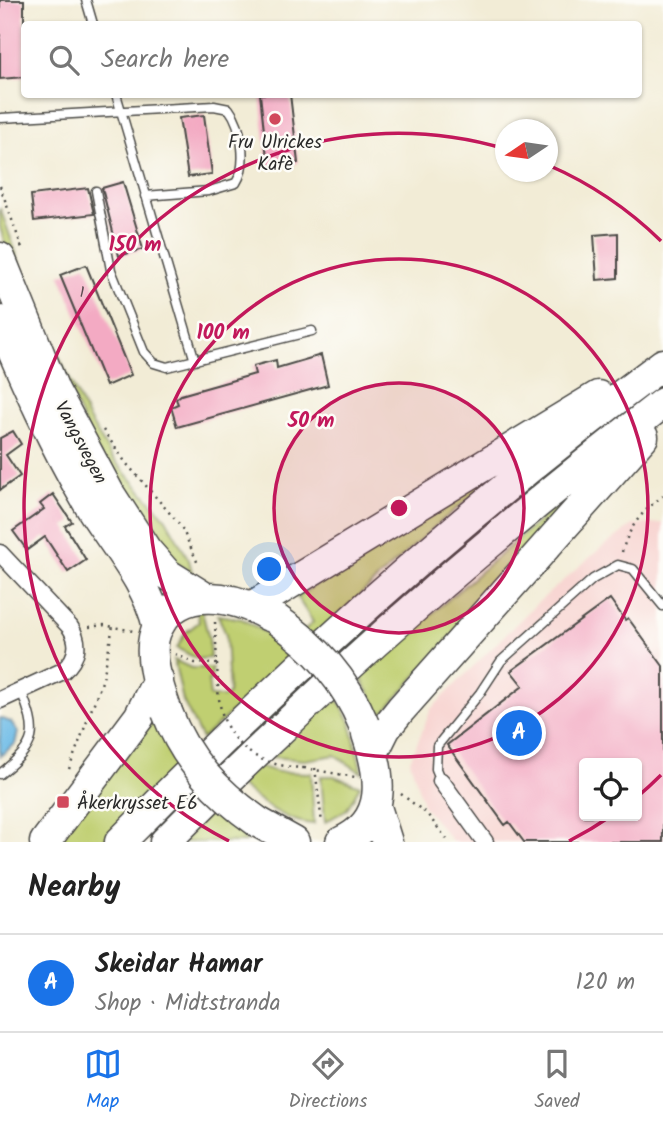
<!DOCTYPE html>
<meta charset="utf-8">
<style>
body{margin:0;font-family:Kalam,sans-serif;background:#f2f2f2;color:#222}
.controls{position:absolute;right:21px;bottom:21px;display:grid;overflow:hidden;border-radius:7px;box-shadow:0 2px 5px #0004}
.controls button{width:63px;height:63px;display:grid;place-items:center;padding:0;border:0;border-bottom:2px solid #e0e0e0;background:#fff;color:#222;font:35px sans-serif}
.compass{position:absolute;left:495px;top:119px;width:63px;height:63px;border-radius:50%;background:#fff;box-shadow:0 2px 5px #0004;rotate:257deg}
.you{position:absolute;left:270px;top:570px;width:24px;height:24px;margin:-18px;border:5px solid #fff;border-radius:50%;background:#1a73e8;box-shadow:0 0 0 10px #1a73e833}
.badge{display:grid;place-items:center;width:46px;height:46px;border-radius:50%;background:#1a73e8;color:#fff;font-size:23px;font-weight:700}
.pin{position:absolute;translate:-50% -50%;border:4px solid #fff;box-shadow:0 2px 7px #0006}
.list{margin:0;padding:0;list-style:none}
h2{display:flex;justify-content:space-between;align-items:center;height:91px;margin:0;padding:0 28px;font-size:30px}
h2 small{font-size:23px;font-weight:400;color:#767676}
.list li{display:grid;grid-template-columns:46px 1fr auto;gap:21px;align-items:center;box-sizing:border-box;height:98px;padding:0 28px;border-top:2px solid #e0e0e0}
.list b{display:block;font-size:26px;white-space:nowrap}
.list p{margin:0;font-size:23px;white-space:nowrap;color:#767676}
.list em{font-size:23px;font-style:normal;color:#767676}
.icon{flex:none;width:38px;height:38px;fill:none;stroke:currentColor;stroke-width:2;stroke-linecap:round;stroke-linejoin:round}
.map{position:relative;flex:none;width:663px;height:842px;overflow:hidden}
.search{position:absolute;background:#fff;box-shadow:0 2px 5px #0004;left:21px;right:21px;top:21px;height:77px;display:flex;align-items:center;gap:18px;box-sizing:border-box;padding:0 24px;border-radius:7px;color:#767676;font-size:26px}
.sheet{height:189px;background:#fff}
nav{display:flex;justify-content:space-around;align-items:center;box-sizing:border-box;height:98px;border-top:2px solid #e0e0e0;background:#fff;font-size:19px;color:#767676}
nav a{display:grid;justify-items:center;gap:4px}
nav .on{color:#1a73e8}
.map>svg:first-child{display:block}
</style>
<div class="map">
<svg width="663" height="842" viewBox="0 0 663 842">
<rect width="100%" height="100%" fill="#fdfcf7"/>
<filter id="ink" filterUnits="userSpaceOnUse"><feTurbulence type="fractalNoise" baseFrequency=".0143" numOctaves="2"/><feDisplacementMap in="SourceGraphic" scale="14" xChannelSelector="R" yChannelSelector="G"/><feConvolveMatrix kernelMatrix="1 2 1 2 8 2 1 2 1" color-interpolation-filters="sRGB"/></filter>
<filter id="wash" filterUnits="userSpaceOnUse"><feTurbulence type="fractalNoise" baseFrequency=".00686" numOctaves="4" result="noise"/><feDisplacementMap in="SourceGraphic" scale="28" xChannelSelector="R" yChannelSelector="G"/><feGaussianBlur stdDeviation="1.57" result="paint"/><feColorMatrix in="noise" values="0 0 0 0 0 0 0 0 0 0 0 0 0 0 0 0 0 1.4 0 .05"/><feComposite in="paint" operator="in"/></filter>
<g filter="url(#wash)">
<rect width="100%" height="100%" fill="#f2ecd6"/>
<path fill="#f7d0cd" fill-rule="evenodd" d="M663 523V842H453L424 807 410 761 431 709 536 604 601 548 633 525ZM584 763H637V816H584Z"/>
<path fill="#c0cf71" stroke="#767d4e" stroke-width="2" d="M0 208 36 308 87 416 111 456 166 519 189 560 209 639 210 658 197 659 177 648 185 633 199 622 188 570 178 564 156 539 95 448 7 251 0 227Z
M547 435 439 523 202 739 183 701 174 660 191 668H212L211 680H208L210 697H225L229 693 226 635 218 615 242 619 288 646 313 622 297 597Z
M607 462 383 713 379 711 360 676Z
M335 695 350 721 362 773 335 755 304 760 272 757Z
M155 718 180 762 102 842H55Z
M257 766 278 772 311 773 314 824C285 823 259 800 237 783Z
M321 776H334L360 786 347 809 325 822Z
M217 805 229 815 246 838V842H182Z"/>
<path fill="#6bbae6" stroke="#4b7288" stroke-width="2" d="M0 718 11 722 18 732 15 744 0 756Z"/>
<g id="blocks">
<path fill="#f3aac3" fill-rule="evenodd" d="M0 0H24V77L0 79Z
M260 94H290L298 163 268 167Z
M204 115 212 174 188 177 179 118Z
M123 182 143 249 119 256 102 188Z
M88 188 94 214 34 221 31 195Z
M618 233V278L597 280 594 235Z
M86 265 131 375 106 386 60 275Z
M321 355 328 385 177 427 171 407 178 404 176 399 181 395 255 374 253 366 276 360 277 368Z
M13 431 21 444 6 455 20 476 0 490V438Z
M53 494 72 522 65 526 86 560 68 572 45 537 27 550 13 531 44 509 40 504Z
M610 599 625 620 628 618 663 666V842H524L509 822 505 825 447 745 523 686 511 671ZM584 763H637V816H584Z"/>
</g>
</g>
<g filter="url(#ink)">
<use href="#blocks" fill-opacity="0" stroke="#494845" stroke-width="2"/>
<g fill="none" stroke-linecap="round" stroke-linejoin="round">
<g stroke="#494845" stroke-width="11">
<path id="lane" d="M86 0 93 24
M116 94 195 361
M1 118 214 106 229 109C242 126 248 165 236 183L209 191 145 196
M96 191 111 270 144 352 154 363 167 367 312 331
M0 774C38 743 38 735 21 690
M441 781 436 769 437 746 480 693 501 661 593 579 618 565 633 569 663 606"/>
</g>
<g stroke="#494845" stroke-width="19">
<path id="street" d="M0 553 70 627C81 643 77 659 63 671L0 700
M441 781 485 842"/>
</g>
<g stroke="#494845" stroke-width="33">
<path id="highway" d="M0 258 54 390 109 493 146 550 167 574 204 597
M0 321C26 382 53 443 87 501 111 542 147 579 158 627
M253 606 598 396
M167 712C159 689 145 650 158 627 181 583 236 597 269 616
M373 753 385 729 401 709 643 437
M376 807 387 842
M258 822 294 842
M45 842 139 717 158 680
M120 842C289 670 469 508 663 364
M165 842C321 685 488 538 663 403
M341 842C389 821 381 775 367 734"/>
</g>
<path stroke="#494845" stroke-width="2.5" stroke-dasharray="2 5" stroke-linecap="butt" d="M0 186 22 248
M103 430 126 463 181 526 199 566
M622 552C629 527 642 511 663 496
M215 622 218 685
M89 627 104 625 133 631
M175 654 195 663 218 664
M304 768 355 777
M315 768 322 823
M69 769 103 679 113 626
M401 794 427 814 449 842"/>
<use href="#lane" stroke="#fff" stroke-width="8"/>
<use href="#street" stroke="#fff" stroke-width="16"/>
<use href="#highway" stroke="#fff" stroke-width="30"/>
<g stroke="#494845" stroke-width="33" stroke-linecap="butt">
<path id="highway-bridge" d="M276 619C316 647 345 679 364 725
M167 712C185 760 217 793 258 822"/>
</g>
<path stroke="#494845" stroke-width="2.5" stroke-dasharray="2 5" stroke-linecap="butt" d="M218 685C219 739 251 766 304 768"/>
<use href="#highway-bridge" stroke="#fff" stroke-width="30"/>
</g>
</g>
<circle cx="399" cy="508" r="125" fill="#c2185b" fill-opacity=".12"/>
<g fill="none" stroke="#c2185b" stroke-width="3.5">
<circle cx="399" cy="508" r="125"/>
<circle cx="399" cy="508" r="249"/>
<path d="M661 775A374 374 0 0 1 637 797M611 816A374 374 0 0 1 569 841M229 841A374 374 0 0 1 505 149M548 165A374 374 0 0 1 661 241"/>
</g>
<g fill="#d1495b" stroke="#fdfcf7" stroke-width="2.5">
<circle cx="275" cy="119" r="7"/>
<rect x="56" y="795" width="14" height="14" rx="3.5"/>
</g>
<g text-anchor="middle" stroke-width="5" stroke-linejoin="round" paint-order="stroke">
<g font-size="16" fill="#5d4b51">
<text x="82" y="297">1</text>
</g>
<g font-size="19" fill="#2b2b2b" stroke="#fdfcf7">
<text x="275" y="148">Fru Ulrickes<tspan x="275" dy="22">Kafè</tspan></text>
<text x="77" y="809" text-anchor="start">Åkerkrysset E6</text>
</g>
<g font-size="19" fill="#2b2b2b" stroke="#fdfcf7">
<text transform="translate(82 442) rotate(62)" y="7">Vangsvegen</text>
</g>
</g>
<circle cx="399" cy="508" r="10" fill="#c2185b" stroke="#fdfcf7" stroke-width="3.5"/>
<g font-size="21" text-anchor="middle" font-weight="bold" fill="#c2185b" stroke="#fdfcf7" stroke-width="5" stroke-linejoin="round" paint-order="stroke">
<text x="135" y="251">150 m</text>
<text x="223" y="339">100 m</text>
<text x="311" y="427">50 m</text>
</g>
</svg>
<div class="controls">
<button><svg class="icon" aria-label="locate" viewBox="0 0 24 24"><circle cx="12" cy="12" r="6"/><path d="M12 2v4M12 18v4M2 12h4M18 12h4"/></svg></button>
</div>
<svg class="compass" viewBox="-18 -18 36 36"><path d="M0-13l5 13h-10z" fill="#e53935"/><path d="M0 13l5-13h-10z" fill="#767676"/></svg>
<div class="you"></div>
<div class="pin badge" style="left:519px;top:733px">A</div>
<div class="search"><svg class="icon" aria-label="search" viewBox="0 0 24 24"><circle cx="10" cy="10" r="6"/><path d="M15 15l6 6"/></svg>Search here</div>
</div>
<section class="sheet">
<h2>Nearby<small></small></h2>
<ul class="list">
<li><span class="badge">A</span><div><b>Skeidar Hamar</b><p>Shop · Midtstranda</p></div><em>120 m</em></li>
</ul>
</section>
<nav>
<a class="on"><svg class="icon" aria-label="map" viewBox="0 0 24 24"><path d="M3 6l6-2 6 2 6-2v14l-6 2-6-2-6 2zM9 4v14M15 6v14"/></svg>Map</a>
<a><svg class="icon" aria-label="directions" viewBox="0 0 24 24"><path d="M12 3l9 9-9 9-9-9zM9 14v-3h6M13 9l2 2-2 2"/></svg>Directions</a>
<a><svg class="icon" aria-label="saved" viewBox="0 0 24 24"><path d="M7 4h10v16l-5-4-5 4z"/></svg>Saved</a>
</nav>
